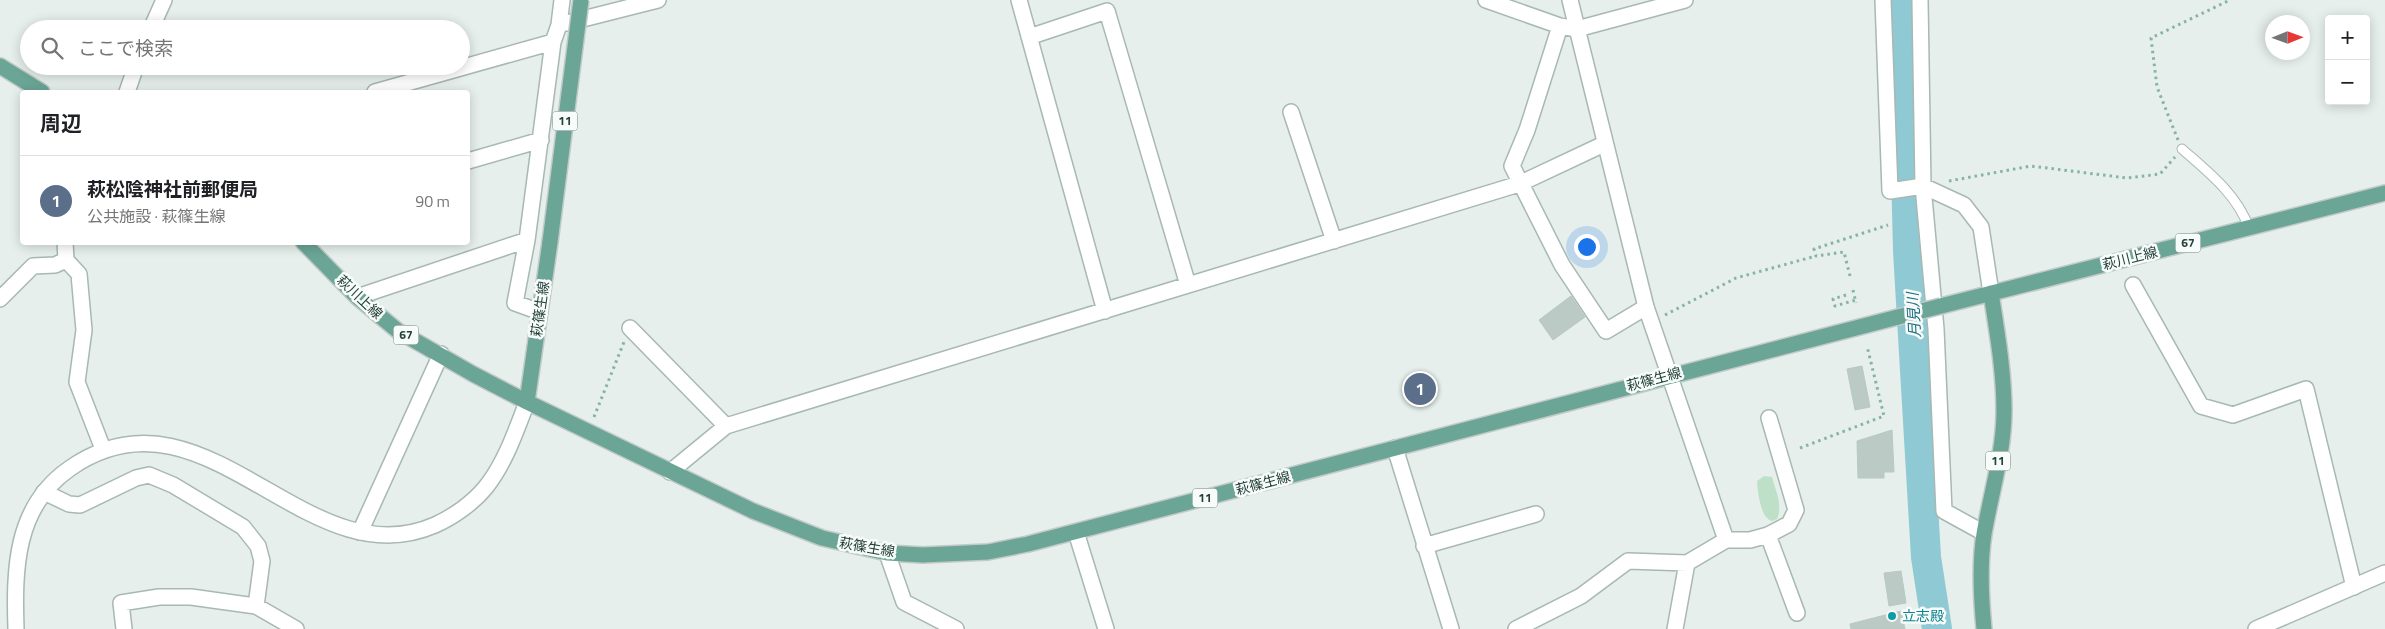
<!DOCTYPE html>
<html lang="ja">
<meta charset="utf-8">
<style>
body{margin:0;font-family:"Titillium Web","Noto Sans JP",sans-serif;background:#f6f6f6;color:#202124}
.controls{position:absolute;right:15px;top:15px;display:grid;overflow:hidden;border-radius:5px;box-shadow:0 2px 12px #0003}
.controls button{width:45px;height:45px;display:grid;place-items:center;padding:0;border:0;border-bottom:1px solid #e0e0e0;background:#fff;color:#202124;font:25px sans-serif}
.compass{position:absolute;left:2265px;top:15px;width:45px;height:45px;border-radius:50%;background:#fff;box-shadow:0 2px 12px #0003;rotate:89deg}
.you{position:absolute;left:1586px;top:246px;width:18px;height:18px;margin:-12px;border:4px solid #fff;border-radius:50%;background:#1a73e8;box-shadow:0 0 0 8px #1a73e833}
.badge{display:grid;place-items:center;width:32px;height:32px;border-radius:50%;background:#ea580c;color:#fff;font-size:16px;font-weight:700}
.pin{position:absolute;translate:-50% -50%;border:2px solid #fff;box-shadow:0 1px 5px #0006}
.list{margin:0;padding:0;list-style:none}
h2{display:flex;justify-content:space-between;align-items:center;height:65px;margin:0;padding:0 20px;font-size:21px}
h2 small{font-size:16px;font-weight:400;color:#757577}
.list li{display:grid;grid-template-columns:32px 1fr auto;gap:15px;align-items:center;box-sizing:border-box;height:90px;padding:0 20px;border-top:1px solid #e0e0e0}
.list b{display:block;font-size:19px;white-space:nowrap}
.list p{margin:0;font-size:16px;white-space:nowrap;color:#757577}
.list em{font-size:16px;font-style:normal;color:#757577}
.icon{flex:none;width:28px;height:28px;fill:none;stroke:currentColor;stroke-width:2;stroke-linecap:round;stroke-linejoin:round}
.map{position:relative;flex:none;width:2385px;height:629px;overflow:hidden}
.search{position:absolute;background:#fff;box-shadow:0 2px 12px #0003;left:20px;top:20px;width:450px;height:55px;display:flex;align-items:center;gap:12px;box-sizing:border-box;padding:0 18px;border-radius:28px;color:#757577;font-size:19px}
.panel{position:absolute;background:#fff;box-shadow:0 2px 12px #0003;left:20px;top:90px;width:450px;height:155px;border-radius:5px}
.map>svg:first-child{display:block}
</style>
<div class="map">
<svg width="2385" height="629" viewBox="0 0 2385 629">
<rect width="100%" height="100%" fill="#e6efeb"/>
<path fill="#bfe0c8" d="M1764 476 1772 477C1776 492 1783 505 1777 519L1772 521C1760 518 1758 492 1757 481Z"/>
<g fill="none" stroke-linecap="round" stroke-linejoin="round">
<path stroke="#8ec9d4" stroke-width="30" d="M1897 0 1905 130 1908 251 1926 557 1937 629"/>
</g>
<path fill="#bbcac4" stroke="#b8c9c2" d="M1571 296 1585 317 1553 340 1539 320Z
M1862 366 1870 407 1855 410 1847 369Z
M1892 430 1894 472H1884V478H1858L1857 441Z
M1901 571 1906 603 1889 606 1884 573Z
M1901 611 1905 629H1851L1850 624Z"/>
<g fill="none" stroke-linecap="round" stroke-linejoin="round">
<g stroke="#a8b8b2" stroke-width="11">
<path id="service" d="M2182 149C2208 172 2237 194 2249 228"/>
</g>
<g stroke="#a8b8b2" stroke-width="18">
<path id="minor" d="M1019 0 1105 311
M1486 0 1560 26
M1883 0 1890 191 1923 186 1964 205 1981 227 1991 293
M1920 0 1923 186 1936 329 1944 511 1984 533
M567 23 658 0
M151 29 164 0
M1029 37 1107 11 1188 285
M127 92 136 66
M375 92 553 42
M1291 112 1334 241
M468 161 541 140
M65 242 66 260 79 274 84 330 77 382 103 449
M2133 285 2201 406 2233 415 2306 389 2354 587
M357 297 527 240
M0 299 33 266 55 265 66 260
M1646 307 1606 331 1562 265 1512 166 1527 130 1560 26 1577 29 1685 0
M540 312 515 303 527 240 553 42 559 25 562 0
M630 328 726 426
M1395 448 1451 629
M670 472 726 426 1519 184 1604 144
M44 492 69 504 80 505 136 478 149 475 173 485 243 527 258 546 262 561 256 606 191 597H159L121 603 124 629
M360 532 441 354
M1076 532 1106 629
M1768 535 1797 613
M1424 546 1536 514
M887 553 904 602 956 629
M256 606 296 629
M1516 629 1581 596 1628 561 1687 563
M1675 629 1687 563 1726 540H1750L1768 535 1789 524 1796 510 1769 418"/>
</g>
<g stroke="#a8b8b2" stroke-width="18">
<path id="tertiary" d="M1570 0 1646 307 1726 540
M16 629C14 569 15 507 69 469 204 373 305 582 435 525 453 517 473 503 486 487 505 463 516 431 527 402
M2256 629 2385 573"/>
</g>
<g stroke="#c2cac8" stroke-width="18">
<path id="primary" d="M0 66 42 92
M303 242 357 297 398 331 473 374 527 402 753 511 822 538 887 553 923 555 988 552 1028 544 1898 317
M1941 306 2385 193
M527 402 550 242
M1984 629C1981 598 1979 566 1984 534 1991 493 2004 452 2004 411 2004 371 1997 332 1991 293"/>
</g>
<path stroke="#86b3a5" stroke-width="3" stroke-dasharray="2.5 4" stroke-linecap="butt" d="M2178 140 2157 87 2151 38 2230 0
M1949 181 2031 166 2127 178 2160 174 2175 157
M1850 276 1844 252 1816 256 1814 249 1888 225
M1853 290 1856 303
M1846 295 1833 299 1835 306 1856 300
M1665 315 1736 278 1816 256
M594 417 624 342
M1800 448 1884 416 1867 346"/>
<use href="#service" stroke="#fff" stroke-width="9"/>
<use href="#minor" stroke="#fff" stroke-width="15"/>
<use href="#tertiary" stroke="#fff" stroke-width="15"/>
<use href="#primary" stroke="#6aa596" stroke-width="15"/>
<g stroke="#c2cac8" stroke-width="18" stroke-linecap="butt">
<path id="primary-bridge" d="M550 242 581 0
M1898 317 1941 306"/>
</g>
<use href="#primary-bridge" stroke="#6aa596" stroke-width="15"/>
</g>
<circle fill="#0f9aa8" stroke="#f7fbf9" stroke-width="2" cx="1892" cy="616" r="5"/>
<g text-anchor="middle" stroke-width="5" stroke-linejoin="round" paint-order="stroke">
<g fill="#f7fbf9" stroke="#637a73" stroke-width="1">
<rect x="552.5" y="111.5" width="25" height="19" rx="4"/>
<rect x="2175.5" y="233.5" width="25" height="19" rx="4"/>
<rect x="393.5" y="325.5" width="25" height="19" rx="4"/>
<rect x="1985.5" y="451.5" width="25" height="19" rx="4"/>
<rect x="1192.5" y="488.5" width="25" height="19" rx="4"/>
</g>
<g font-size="12" font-weight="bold" fill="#24423a">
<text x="565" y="125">11</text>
<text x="2188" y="247">67</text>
<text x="406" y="339">67</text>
<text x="1998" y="465">11</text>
<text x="1205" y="502">11</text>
</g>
<g font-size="14" fill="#24423a" stroke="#f7fbf9">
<text transform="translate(2130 258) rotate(-14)" y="5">萩川上線</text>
<text transform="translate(360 297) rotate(43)" y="5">萩川上線</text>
<text transform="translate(540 309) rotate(-82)" y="5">萩篠生線</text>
<text transform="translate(1654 379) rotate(-15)" y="5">萩篠生線</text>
<text transform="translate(1263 483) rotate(-15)" y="5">萩篠生線</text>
<text transform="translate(867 547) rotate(10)" y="5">萩篠生線</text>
</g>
<g font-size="14" fill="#0d838f" stroke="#f7fbf9" text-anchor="start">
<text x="1902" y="621">立志殿</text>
</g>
<g font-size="15" font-style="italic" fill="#1c6f80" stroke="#f7fbf9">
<text transform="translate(1914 315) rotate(-93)" y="5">月見川</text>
</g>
</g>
</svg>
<div class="controls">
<button>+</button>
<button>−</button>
</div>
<svg class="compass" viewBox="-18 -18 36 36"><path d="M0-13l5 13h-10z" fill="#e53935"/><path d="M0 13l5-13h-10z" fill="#757577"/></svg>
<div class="you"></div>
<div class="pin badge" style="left:1420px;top:389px;background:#5c6f8a">1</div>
<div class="search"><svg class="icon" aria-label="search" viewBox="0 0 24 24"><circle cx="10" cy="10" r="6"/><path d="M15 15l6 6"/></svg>ここで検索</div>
<section class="panel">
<h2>周辺<small></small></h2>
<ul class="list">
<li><span class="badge" style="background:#5c6f8a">1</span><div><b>萩松陰神社前郵便局</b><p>公共施設 · 萩篠生線</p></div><em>90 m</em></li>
</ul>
</section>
</div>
